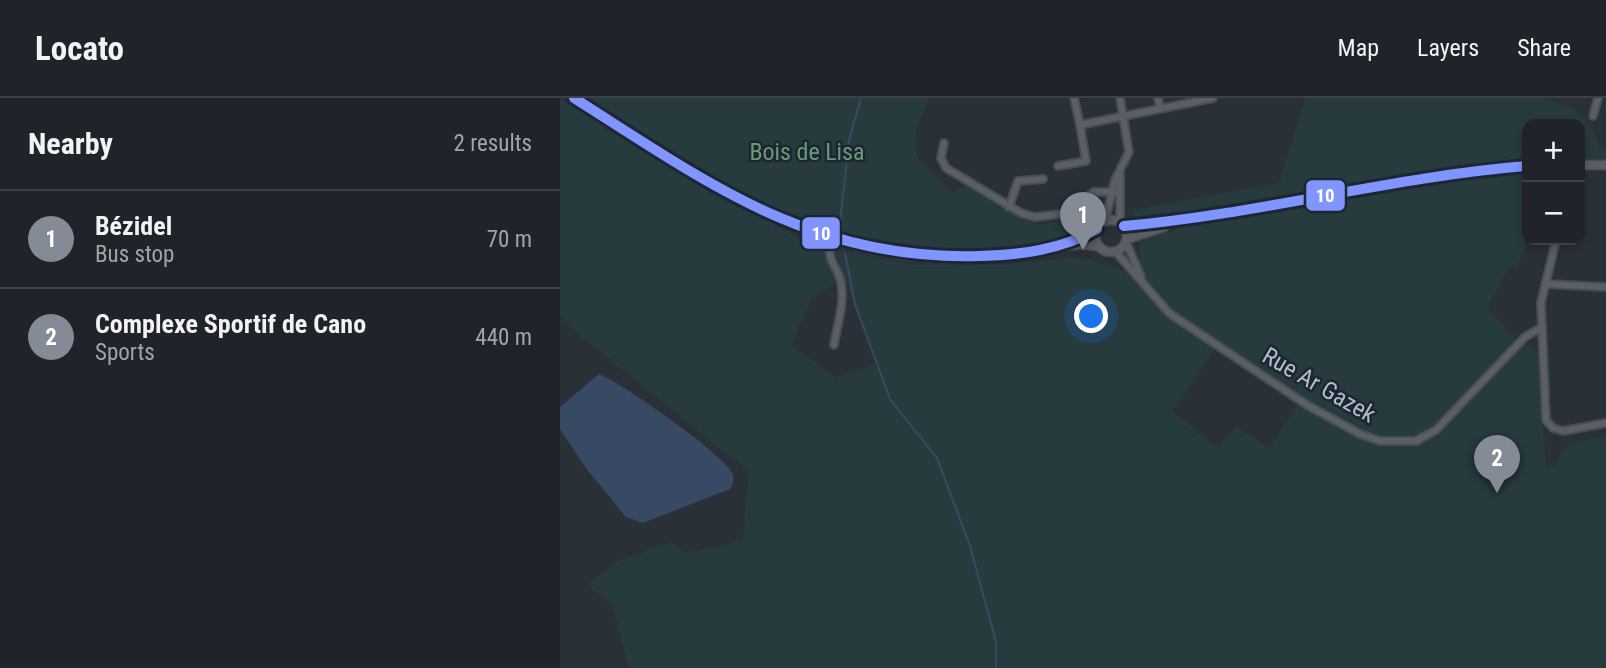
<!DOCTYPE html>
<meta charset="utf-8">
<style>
body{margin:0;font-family:"Roboto Condensed",sans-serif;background:#282c32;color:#f1f3f6}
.controls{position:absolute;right:21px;top:21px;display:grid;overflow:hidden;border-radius:14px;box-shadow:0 4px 10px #0003}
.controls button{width:63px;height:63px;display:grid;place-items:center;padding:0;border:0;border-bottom:2px solid #3d4147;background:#20242a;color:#f1f3f6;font:35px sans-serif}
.you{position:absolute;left:532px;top:219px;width:24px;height:24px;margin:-18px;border:5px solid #fff;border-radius:50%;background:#1a73e8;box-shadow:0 0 0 10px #1a73e833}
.badge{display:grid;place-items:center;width:46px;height:46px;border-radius:50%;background:#848b96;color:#fff;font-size:23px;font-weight:700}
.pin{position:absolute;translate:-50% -58px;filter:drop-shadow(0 2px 4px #0008)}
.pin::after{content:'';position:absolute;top:37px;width:24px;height:21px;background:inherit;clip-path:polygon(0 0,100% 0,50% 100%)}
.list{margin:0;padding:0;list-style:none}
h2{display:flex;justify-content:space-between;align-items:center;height:91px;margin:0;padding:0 28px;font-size:30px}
h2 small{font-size:23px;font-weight:400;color:#a2a4a8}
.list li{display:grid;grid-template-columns:46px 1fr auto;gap:21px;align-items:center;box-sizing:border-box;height:98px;padding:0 28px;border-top:2px solid #3d4147}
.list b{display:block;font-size:26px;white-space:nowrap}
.list p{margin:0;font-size:23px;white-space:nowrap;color:#a2a4a8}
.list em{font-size:23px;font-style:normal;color:#a2a4a8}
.map{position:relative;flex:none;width:1046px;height:570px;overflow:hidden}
header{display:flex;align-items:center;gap:42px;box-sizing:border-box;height:98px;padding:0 35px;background:#20242a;border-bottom:2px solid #3d4147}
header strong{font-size:33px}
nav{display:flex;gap:38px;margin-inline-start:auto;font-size:24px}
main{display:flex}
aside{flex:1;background:#20242a}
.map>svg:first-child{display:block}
</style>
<header>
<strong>Locato</strong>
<nav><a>Map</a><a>Layers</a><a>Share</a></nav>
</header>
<main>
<aside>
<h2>Nearby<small>2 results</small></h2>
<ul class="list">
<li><span class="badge">1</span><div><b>Bézidel</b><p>Bus stop</p></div><em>70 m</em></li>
<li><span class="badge">2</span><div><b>Complexe Sportif de Cano</b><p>Sports</p></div><em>440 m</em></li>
</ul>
</aside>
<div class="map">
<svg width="1046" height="570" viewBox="0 0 1046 570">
<rect width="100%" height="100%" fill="#2a3038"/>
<path fill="#273a3e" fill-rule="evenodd" d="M0 0 239 141 264 148 266 161 277 184 251 202 231 247 276 280 316 266 274 151 354 167H441L521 159 562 172 580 164 579 149 584 142 626 128 745 108 833 88 967 73V142L957 170 950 167 927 210 962 247 971 248 977 254 986 369 996 368C1000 343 1024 342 1046 338V570H69L52 507 28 487 59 463 110 444 125 455 183 443 188 373 16 234 0 217ZM660 243 743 299 709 351 677 328 658 350 612 314Z
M23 0H368L357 32 356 58 392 94 405 88 464 121 482 127 508 119 535 102 545 103C539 138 507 141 475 146 444 152 412 157 380 157 246 156 133 67 23 0Z
M745 0H984C1014 12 1028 12 1038 46L1046 51V62L1020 61V26H967V65L849 76 597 125 574 118 571 112 719 85Z"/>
<path fill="#384963" d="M39 276C59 283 165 357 172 375 175 381 173 386 170 391L83 425 66 419 26 370 0 331V309Z"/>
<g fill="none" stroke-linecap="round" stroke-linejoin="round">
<path stroke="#384963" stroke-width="2" d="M282 133 281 115 289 42 301 0
M285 155 295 206 330 301 377 360 410 448 436 544V570"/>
<g stroke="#484c53" stroke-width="10">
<path id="minor" d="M514 0 520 27 653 0
M598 0 600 11
M1033 18 1038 0
M384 45 381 60 386 70 461 115 475 119 501 116 534 94H558
M498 68 526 63 520 27
M449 109 458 83 483 81
M545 123 555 82 569 54 560 0
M560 125V75
M271 142C266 165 277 165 281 185 285 204 277 228 274 247
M996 142 981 205 986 322 993 330 1003 333 1046 325
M566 144 581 179
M555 153 609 215 747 307 800 336 820 343H856L876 332 965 239 980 230
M985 186 1046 189"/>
</g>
<g stroke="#484c53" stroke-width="11">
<path id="secondary" d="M14 0C131 73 237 156 381 160 407 161 435 159 461 155 486 151 515 143 540 149
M1020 67H1046
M535 138a16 16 0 1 1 32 0a16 16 0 1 1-32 0Z
M564 128C700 121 831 74 967 68
M567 141 604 129
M495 147 537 131"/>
</g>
<use href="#minor" stroke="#5a5e66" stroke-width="6"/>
<use href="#secondary" stroke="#595d64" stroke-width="8"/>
<g stroke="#1d2633" stroke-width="16">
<path id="bus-1" d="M14 0C148 85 252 163 419 158 459 157 502 152 537 131
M564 128C700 116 831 79 967 68"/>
</g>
<use href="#bus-1" stroke="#8095ff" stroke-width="10"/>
</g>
<g text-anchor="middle" stroke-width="5" stroke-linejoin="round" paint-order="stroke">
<g font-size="24" fill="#6b9a76" stroke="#1d2633">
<text x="247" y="62">Bois de Lisa</text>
</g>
<g font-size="24" fill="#b4bcc9" stroke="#1d2633">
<text transform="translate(759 287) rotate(30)" y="8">Rue Ar Gazek</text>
</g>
</g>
<g stroke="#1d2633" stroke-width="2.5">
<rect x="745" y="81" width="41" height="33" rx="7" fill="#8095ff"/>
<rect x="241" y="118" width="40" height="34" rx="7" fill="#8095ff"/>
</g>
<g font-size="19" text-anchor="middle" font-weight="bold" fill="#fff">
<text x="765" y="104">10</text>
<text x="261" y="142">10</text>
</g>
</svg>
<div class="controls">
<button>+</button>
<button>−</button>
</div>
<div class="you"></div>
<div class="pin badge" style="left:523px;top:152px">1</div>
<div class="pin badge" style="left:937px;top:395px">2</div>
</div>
</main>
